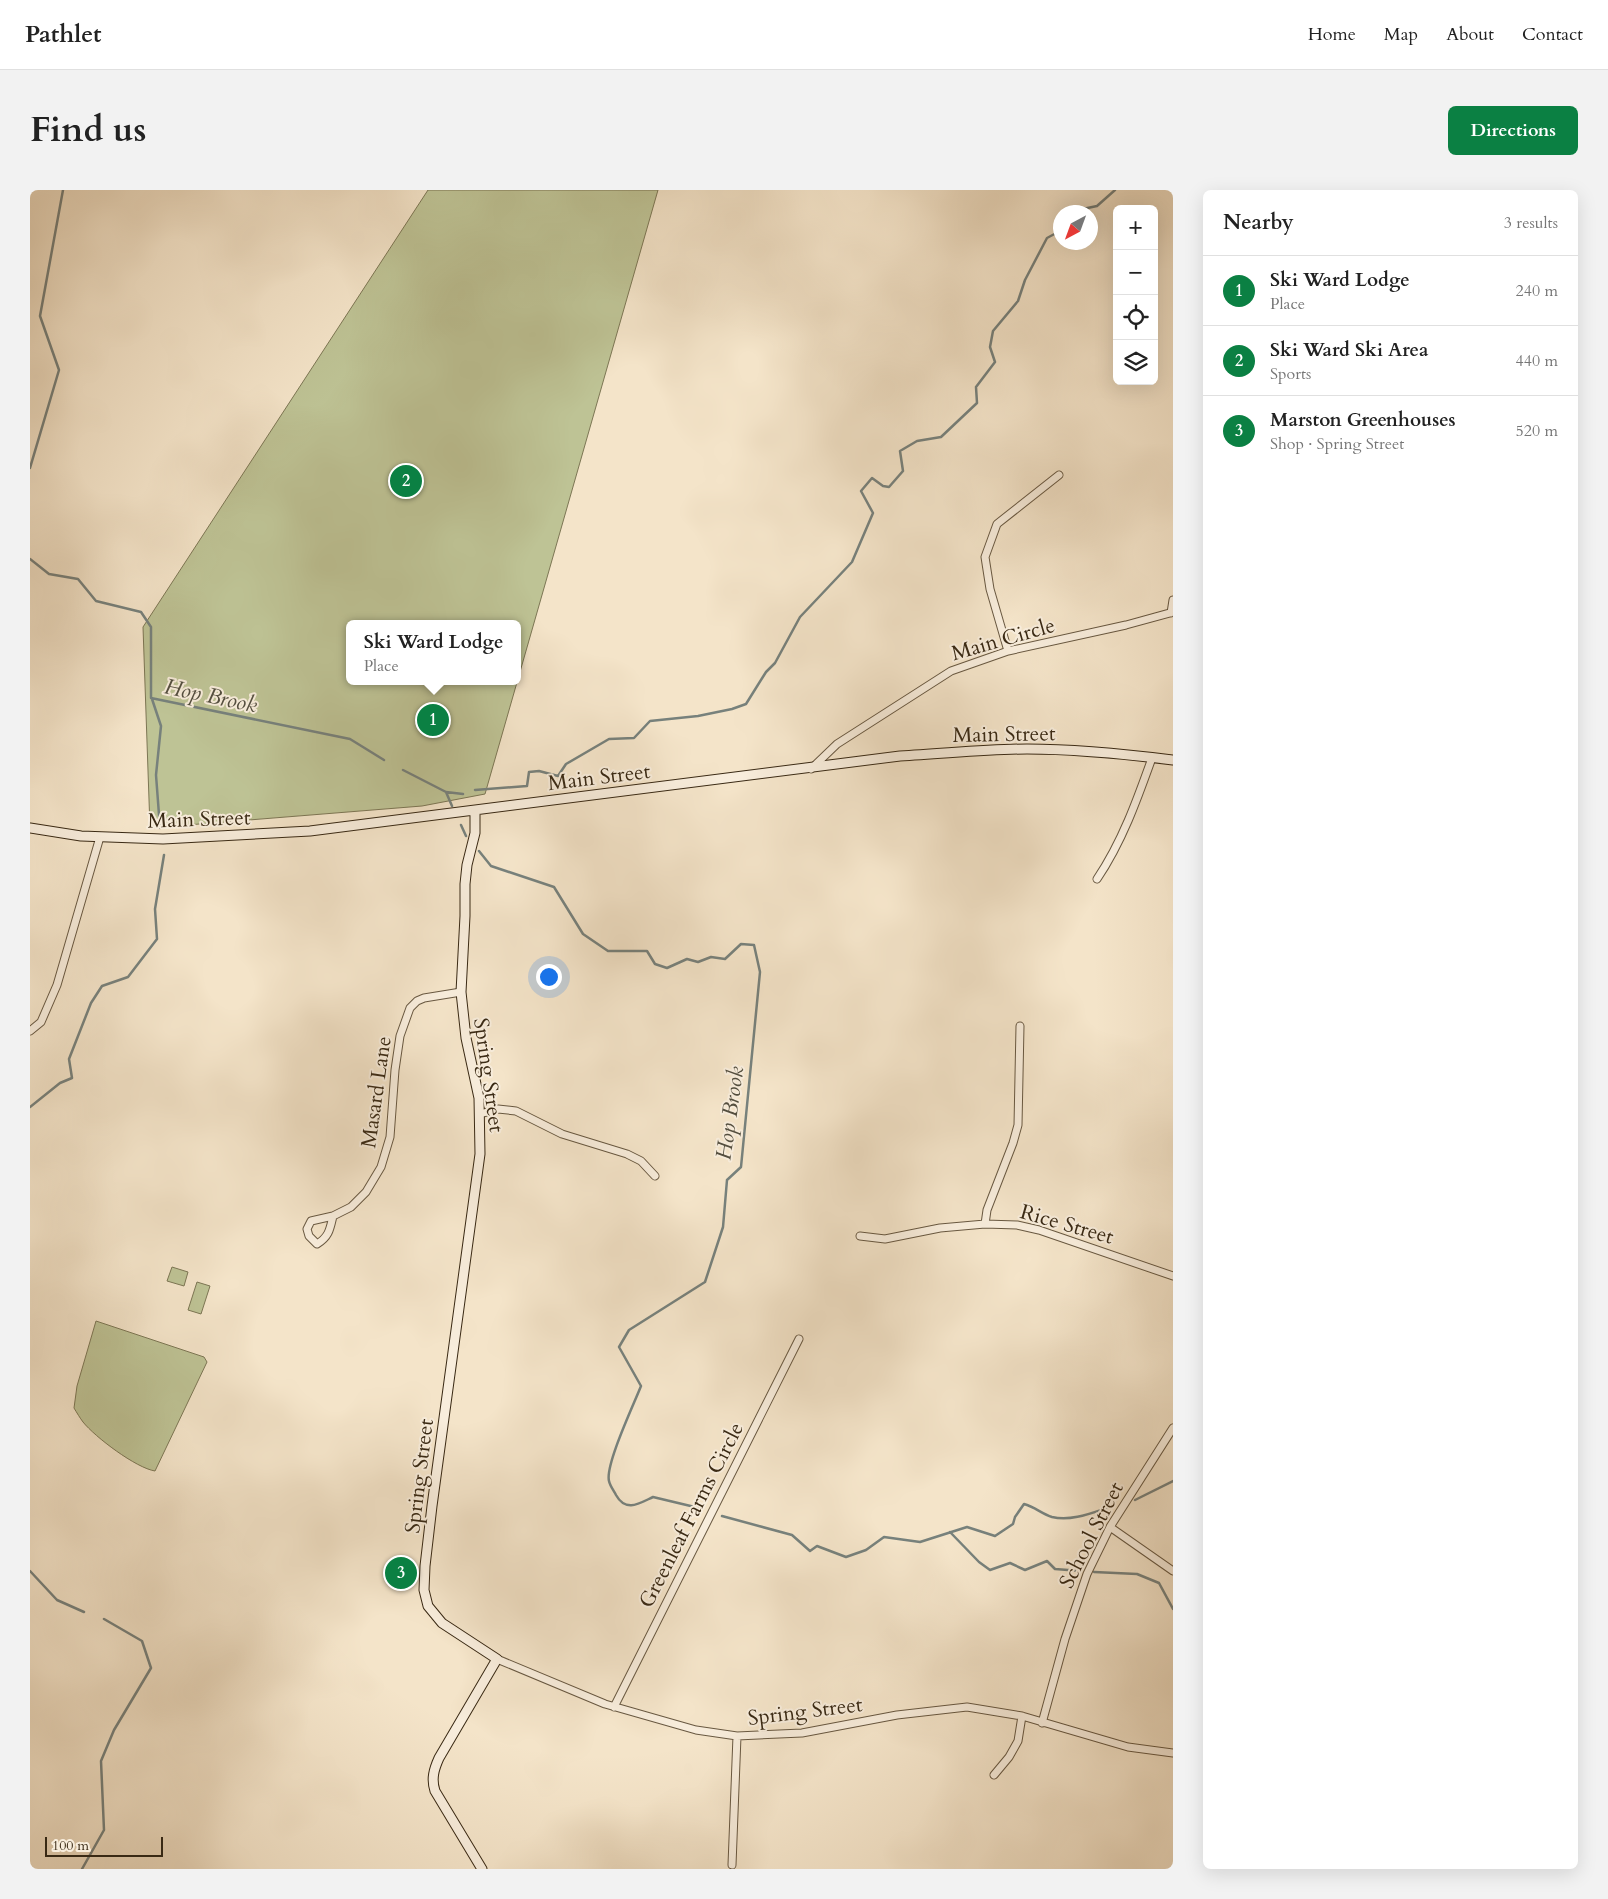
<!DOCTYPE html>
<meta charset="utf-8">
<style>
body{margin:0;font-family:Cardo,serif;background:#f2f2f2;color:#222}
.controls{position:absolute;right:15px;top:15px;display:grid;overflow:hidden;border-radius:8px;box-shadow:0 5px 20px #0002}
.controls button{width:45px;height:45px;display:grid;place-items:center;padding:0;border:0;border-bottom:1px solid #e0e0e0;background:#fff;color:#222;font:25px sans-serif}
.compass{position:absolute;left:1023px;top:15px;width:45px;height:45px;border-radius:50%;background:#fff;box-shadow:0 5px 20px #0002;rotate:221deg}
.scale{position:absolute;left:15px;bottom:12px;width:118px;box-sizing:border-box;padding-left:5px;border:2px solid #392914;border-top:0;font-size:14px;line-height:18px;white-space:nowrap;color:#392914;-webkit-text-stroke:4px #f8eddc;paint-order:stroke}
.you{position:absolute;left:518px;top:786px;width:18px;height:18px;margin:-12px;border:4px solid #fff;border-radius:50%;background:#1a73e8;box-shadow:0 0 0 8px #1a73e833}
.badge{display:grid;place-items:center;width:32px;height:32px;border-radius:50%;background:#0b8043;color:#fff;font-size:16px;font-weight:700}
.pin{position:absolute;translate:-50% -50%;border:2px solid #fff;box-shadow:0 1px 5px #0006}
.popup{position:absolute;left:316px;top:430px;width:175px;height:65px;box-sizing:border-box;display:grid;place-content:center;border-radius:8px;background:#fff;filter:drop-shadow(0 1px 4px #0005);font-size:16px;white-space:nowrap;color:#767676}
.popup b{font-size:19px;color:#222}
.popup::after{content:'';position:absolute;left:50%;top:100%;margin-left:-10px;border:10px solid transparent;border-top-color:#fff}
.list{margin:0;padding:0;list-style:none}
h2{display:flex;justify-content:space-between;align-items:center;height:65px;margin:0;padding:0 20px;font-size:21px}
h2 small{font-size:16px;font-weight:400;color:#767676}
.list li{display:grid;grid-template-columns:32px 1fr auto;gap:15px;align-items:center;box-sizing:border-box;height:70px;padding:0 20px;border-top:1px solid #e0e0e0}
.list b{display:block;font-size:19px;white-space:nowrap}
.list p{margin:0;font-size:16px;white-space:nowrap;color:#767676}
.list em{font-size:16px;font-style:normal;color:#767676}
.icon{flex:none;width:28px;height:28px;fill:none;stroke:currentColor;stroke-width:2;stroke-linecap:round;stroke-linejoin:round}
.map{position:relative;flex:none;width:1143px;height:1679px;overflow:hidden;border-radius:8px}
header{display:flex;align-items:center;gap:30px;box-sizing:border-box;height:70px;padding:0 25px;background:#fff;border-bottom:1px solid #e0e0e0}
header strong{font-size:24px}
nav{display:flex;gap:28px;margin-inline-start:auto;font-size:18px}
.intro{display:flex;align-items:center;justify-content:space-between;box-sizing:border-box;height:120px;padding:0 30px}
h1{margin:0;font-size:35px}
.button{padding:12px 22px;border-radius:8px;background:#0b8043;color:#fff;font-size:18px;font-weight:700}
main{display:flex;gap:30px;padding:0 30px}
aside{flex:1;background:#fff;border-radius:8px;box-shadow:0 5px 20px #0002}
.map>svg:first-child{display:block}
</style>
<header>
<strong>Pathlet</strong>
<nav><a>Home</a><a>Map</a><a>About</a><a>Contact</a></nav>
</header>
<div class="intro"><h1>Find us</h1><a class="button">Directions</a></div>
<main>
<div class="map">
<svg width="1143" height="1679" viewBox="0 0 1143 1679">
<rect width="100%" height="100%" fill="#f4e4c9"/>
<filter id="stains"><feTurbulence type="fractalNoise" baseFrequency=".004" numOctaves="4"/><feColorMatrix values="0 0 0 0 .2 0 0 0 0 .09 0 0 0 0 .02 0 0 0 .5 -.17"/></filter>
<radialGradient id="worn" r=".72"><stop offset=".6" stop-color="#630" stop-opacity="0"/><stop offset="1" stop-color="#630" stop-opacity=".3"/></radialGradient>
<path fill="#bec395" stroke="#7c7654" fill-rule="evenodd" d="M398 0H628L455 604 392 616 120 638 113 437ZM319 434H487V491H319Z
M142 1077 158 1082 154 1096 137 1091Z
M167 1092 180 1096 171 1124 158 1120Z
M66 1131 174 1167 177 1172 125 1281C106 1278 65 1247 53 1232 50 1228 47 1223 44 1218L47 1196Z"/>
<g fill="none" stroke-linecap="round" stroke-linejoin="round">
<path stroke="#77817c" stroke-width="2.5" d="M1047 22 1048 20 1067 16 1085 0
M0 278 29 180 10 126 33 0
M0 369 19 384 48 389 66 411 111 422 121 437V508L320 549 354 570
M122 509 131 536 126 585 130 638
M373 580 416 602 422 616
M445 600 497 596 499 582 509 581 528 586 536 574 579 549 604 548 620 531 668 526 702 519 716 514 736 482 745 473 770 427 822 372 843 323 831 301 842 288 853 296 859 297 873 281 870 261 887 251 911 247 947 213 946 197 965 172 960 157 963 141 988 111 995 90 1017 48 1030 41
M416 602 433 604
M431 635 436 646
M449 661 461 676 524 697 553 744 578 761H617L625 774 637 778 657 769 668 772 681 767 695 769 711 754 724 755 730 782 711 977 697 990 693 1037 675 1092 599 1140 589 1157 611 1196C604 1214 575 1275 579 1291 580 1296 584 1301 586 1305 596 1323 610 1313 623 1307L669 1318
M0 917 30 893 42 888 39 869 61 813 72 796 98 787 127 749 125 719 134 665
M1105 1310 1143 1291
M692 1326 762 1345 780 1361 787 1356 816 1367 836 1360 854 1347 890 1352 937 1337 965 1346 983 1334 985 1327 994 1314C1005 1317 1012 1324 1022 1327 1042 1332 1064 1322 1083 1316
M920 1342 949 1372 960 1380 980 1373 995 1380 1017 1371 1025 1379 1051 1381
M0 1381 27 1410 54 1422
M1064 1382 1107 1384 1129 1393 1143 1419
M52 1679 74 1640 71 1571 84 1540 121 1478 112 1451 74 1429"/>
<g stroke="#685841" stroke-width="9">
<path id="street" d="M1141 423 1143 410
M978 461 960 399 955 367 967 334 1029 285
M781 579 807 554 921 481 978 461 1096 435 1143 422
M1067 689C1092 652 1107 610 1122 568
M0 841 11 832 27 795 70 647
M450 924 468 919 486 921 532 944 597 964 611 971 625 986
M303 1026C300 1039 299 1047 287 1054L279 1046 277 1039 281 1031 303 1026 321 1017 336 1002 351 977 360 947 365 880 370 846 380 818 387 811 394 808 431 802
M955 1034 957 1020 983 953 988 935 990 836
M830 1046 855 1049 910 1038 955 1034 987 1035 1009 1040 1143 1086
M1080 1337 1143 1381
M467 1469 575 1514 666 1540 707 1546 772 1543 867 1525 937 1517 992 1526 1098 1557 1143 1563
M584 1517 769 1149
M1012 1533 1035 1449 1057 1384 1080 1337 1143 1238
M964 1585 979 1567 988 1551 992 1526
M702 1675 707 1546"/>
</g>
<g stroke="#392914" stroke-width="11">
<path id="secondary" d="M445 621V643L437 675 435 694V726L431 802 436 848 449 908 450 964 402 1316 395 1376 394 1400 398 1416 412 1433 467 1469 409 1568C404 1579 401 1589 405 1601L452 1679
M0 638 51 646 133 649 280 641 870 566C913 564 955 559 997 559 1046 559 1095 564 1143 570"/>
</g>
<use href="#street" stroke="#f8eddc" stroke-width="7"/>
<use href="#secondary" stroke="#f8eddc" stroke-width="9"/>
</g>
<g text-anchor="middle" stroke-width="4" stroke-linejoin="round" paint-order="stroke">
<g font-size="21" fill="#392914" stroke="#f8eddc">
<text transform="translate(973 449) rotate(-16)" y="7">Main Circle</text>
<text transform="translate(974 544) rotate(-1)" y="7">Main Street</text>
<text transform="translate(569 587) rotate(-7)" y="7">Main Street</text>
<text transform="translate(169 629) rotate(-2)" y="7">Main Street</text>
<text transform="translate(459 885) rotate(82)" y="7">Spring Street</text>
<text transform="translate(346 902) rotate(-82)" y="7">Masard Lane</text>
<text transform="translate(1037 1034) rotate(16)" y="7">Rice Street</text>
<text transform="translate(389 1286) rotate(-83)" y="7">Spring Street</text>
<text transform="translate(661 1325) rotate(-63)" y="7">Greenleaf Farms Circle</text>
<text transform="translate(1061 1345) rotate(-63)" y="7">School Street</text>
<text transform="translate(775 1521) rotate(-7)" y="7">Spring Street</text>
</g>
<g font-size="22" font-style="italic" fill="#534e3f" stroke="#f8eddc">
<text transform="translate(181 505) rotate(12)" y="8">Hop Brook</text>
<text transform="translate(699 923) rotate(-82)" y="8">Hop Brook</text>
</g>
</g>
<rect width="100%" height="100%" filter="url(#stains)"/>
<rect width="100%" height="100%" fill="url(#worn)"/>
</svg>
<div class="controls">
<button>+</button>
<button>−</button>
<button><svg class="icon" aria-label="locate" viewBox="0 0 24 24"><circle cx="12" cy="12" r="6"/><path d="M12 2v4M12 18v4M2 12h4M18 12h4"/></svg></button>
<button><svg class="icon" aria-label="layers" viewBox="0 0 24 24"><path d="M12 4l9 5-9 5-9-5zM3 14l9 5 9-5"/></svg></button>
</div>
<svg class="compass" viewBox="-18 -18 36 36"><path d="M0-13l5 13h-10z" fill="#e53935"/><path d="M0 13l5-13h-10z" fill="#767676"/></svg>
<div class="scale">100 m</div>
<div class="you"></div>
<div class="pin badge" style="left:403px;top:530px">1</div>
<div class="popup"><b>Ski Ward Lodge</b>Place</div>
<div class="pin badge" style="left:376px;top:291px">2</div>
<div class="pin badge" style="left:371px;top:1383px">3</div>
</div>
<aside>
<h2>Nearby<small>3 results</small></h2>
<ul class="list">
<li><span class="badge">1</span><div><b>Ski Ward Lodge</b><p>Place</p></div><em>240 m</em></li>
<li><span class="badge">2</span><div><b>Ski Ward Ski Area</b><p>Sports</p></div><em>440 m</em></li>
<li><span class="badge">3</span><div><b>Marston Greenhouses</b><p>Shop · Spring Street</p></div><em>520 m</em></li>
</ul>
</aside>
</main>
